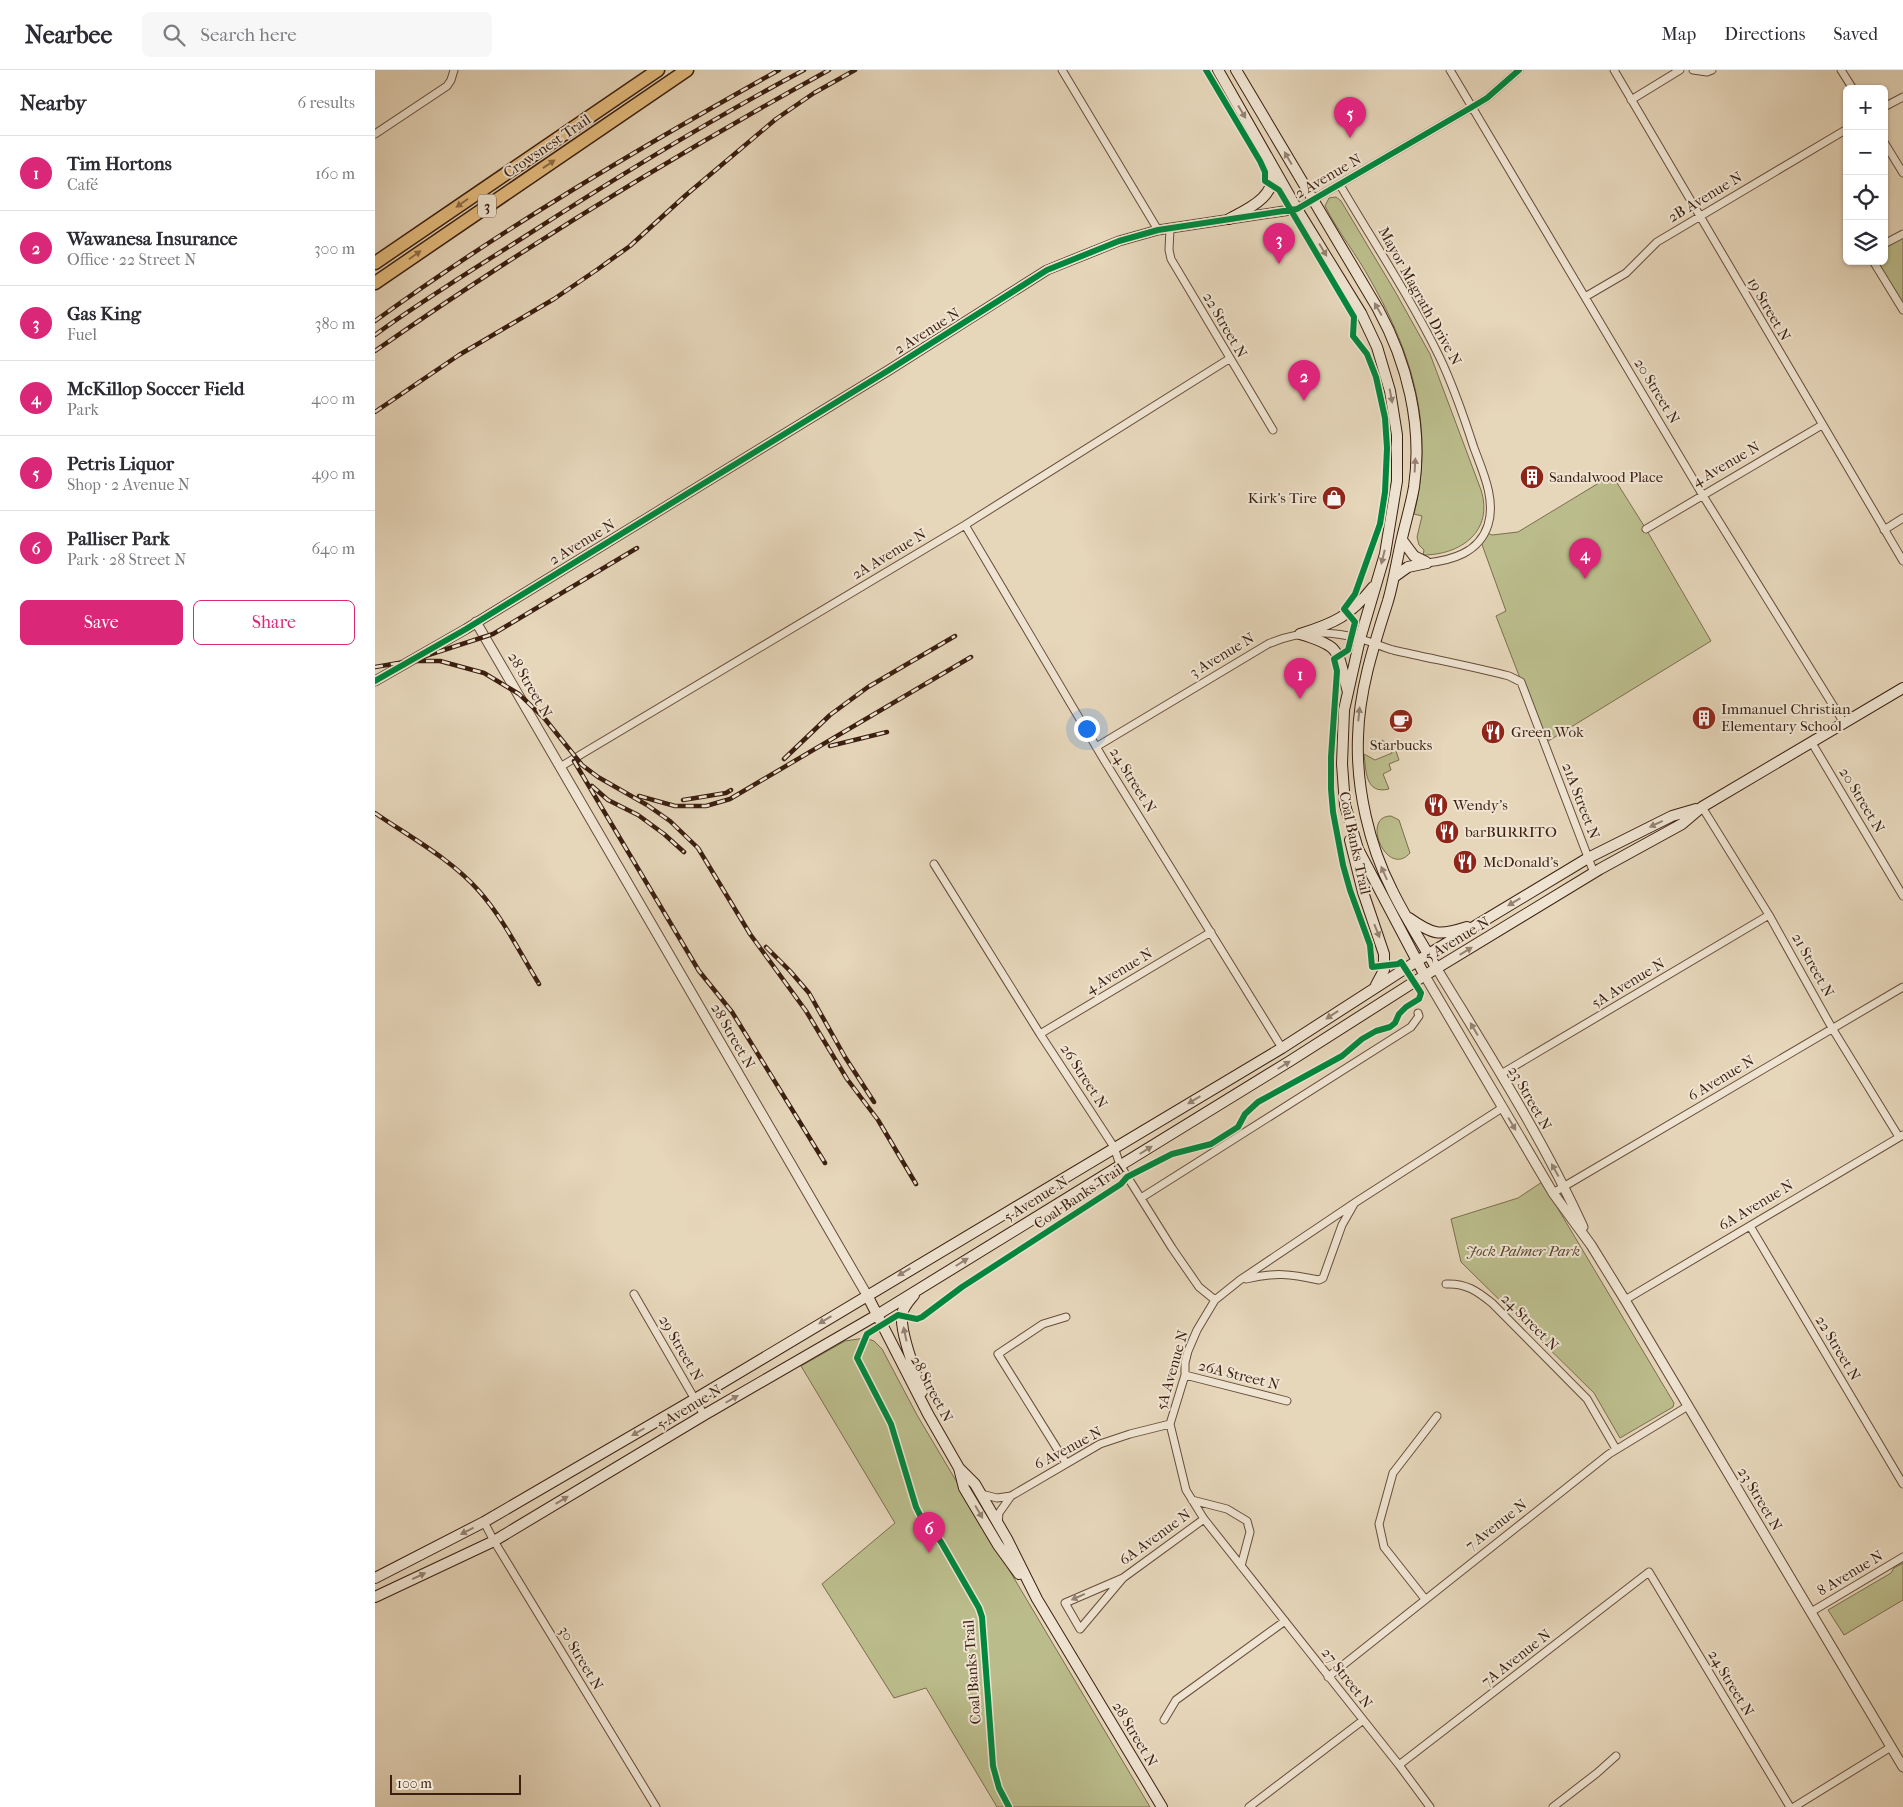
<!DOCTYPE html>
<meta charset="utf-8">
<style>
body{margin:0;font-family:"IM FELL French Canon",serif;background:#f7f7f7;color:#2b2b33}
.controls{position:absolute;right:15px;top:15px;display:grid;overflow:hidden;border-radius:8px;box-shadow:0 1px 4px #0004}
.controls button{width:45px;height:45px;display:grid;place-items:center;padding:0;border:0;border-bottom:1px solid #e1e1e2;background:#fff;color:#2b2b33;font:25px sans-serif}
.scale{position:absolute;left:15px;bottom:12px;width:131px;box-sizing:border-box;padding-left:5px;border:2px solid #3b1f10;border-top:0;font-size:14px;line-height:18px;white-space:nowrap;color:#3b1f10;-webkit-text-stroke:4px #efe4d2;paint-order:stroke}
.you{position:absolute;left:711px;top:658px;width:18px;height:18px;margin:-12px;border:4px solid #fff;border-radius:50%;background:#1a73e8;box-shadow:0 0 0 8px #1a73e833}
.badge{display:grid;place-items:center;width:32px;height:32px;border-radius:50%;background:#db2777;color:#fff;font-size:16px;font-weight:700}
.pin{position:absolute;translate:-50% -41px;filter:drop-shadow(0 1px 2px #0008)}
.pin::after{content:'';position:absolute;top:26px;width:18px;height:15px;background:inherit;clip-path:polygon(0 0,100% 0,50% 100%)}
.list{margin:0;padding:0;list-style:none}
h2{display:flex;justify-content:space-between;align-items:center;height:65px;margin:0;padding:0 20px;font-size:21px}
h2 small{font-size:16px;font-weight:400;color:#7c7c81}
.list li{display:grid;grid-template-columns:32px 1fr auto;gap:15px;align-items:center;box-sizing:border-box;height:75px;padding:0 20px;border-top:1px solid #e1e1e2}
.list b{display:block;font-size:19px;white-space:nowrap}
.list p{margin:0;font-size:16px;white-space:nowrap;color:#7c7c81}
.list em{font-size:16px;font-style:normal;color:#7c7c81}
.actions{display:flex;gap:10px;padding:15px 20px}
.actions a{flex:1;padding:11px 0;border:1px solid #db2777;border-radius:8px;text-align:center;font-size:18px;color:#db2777}
.actions .main{background:#db2777;color:#fff}
.icon{flex:none;width:28px;height:28px;fill:none;stroke:currentColor;stroke-width:2;stroke-linecap:round;stroke-linejoin:round}
.map{position:relative;flex:none;width:1528px;height:1737px;overflow:hidden}
header{display:flex;align-items:center;gap:30px;box-sizing:border-box;height:70px;padding:0 25px;background:#fff;border-bottom:1px solid #e1e1e2}
header strong{font-size:24px}
nav{display:flex;gap:28px;margin-inline-start:auto;font-size:18px}
.search{width:350px;height:45px;background:#f7f7f7;display:flex;align-items:center;gap:12px;box-sizing:border-box;padding:0 18px;border-radius:8px;color:#7c7c81;font-size:19px}
main{display:flex}
aside{flex:1;background:#fff}
.map>svg:first-child{display:block}
</style>
<header>
<strong>Nearbee</strong>
<div class="search"><svg class="icon" aria-label="search" viewBox="0 0 24 24"><circle cx="10" cy="10" r="6"/><path d="M15 15l6 6"/></svg>Search here</div>
<nav><a>Map</a><a>Directions</a><a>Saved</a></nav>
</header>
<main>
<aside>
<h2>Nearby<small>6 results</small></h2>
<ul class="list">
<li><span class="badge">1</span><div><b>Tim Hortons</b><p>Café</p></div><em>160 m</em></li>
<li><span class="badge">2</span><div><b>Wawanesa Insurance</b><p>Office · 22 Street N</p></div><em>300 m</em></li>
<li><span class="badge">3</span><div><b>Gas King</b><p>Fuel</p></div><em>380 m</em></li>
<li><span class="badge">4</span><div><b>McKillop Soccer Field</b><p>Park</p></div><em>400 m</em></li>
<li><span class="badge">5</span><div><b>Petris Liquor</b><p>Shop · 2 Avenue N</p></div><em>490 m</em></li>
<li><span class="badge">6</span><div><b>Palliser Park</b><p>Park · 28 Street N</p></div><em>640 m</em></li>
</ul>
<div class="actions"><a class="main">Save</a><a>Share</a></div>
</aside>
<div class="map">
<svg width="1528" height="1737" viewBox="0 0 1528 1737">
<rect width="100%" height="100%" fill="#e6d6ba"/>
<filter id="stains"><feTurbulence type="fractalNoise" baseFrequency=".004" numOctaves="4"/><feColorMatrix values="0 0 0 0 .2 0 0 0 0 .09 0 0 0 0 .02 0 0 0 .5 -.17"/></filter>
<radialGradient id="worn" r=".72"><stop offset=".6" stop-color="#630" stop-opacity="0"/><stop offset="1" stop-color="#630" stop-opacity=".3"/></radialGradient>
<path fill="#bbbc8b" stroke="#7b6e4e" d="M961 127 966 131 1021 223 1055 284 1106 420C1119 461 1086 485 1048 485L1049 480 1044 475 1042 467 1047 446 1039 444C1060 359 1038 285 996 211 982 185 963 162 950 136L954 128Z
M1528 164V240L1498 191H1509V174Z
M1237 405 1271 459 1336 571 1170 673 1121 546 1131 541 1105 469 1110 462 1117 465 1143 462Z
M1007 670 1017 677 1033 674 1034 677 1021 681 1024 690 1014 694 1016 700 1008 704 1014 719C990 725 991 700 989 684L1000 690 1017 683 1016 679 1010 678 1004 673Z
M1016 746 1024 750 1035 783C1012 809 985 746 1016 746Z
M1167 1112 1299 1333 1298 1337 1245 1368 1219 1323 1086 1192 1076 1149 1143 1128Z
M490 1268 499 1271 507 1279 542 1345 775 1737H622L551 1618 519 1628 447 1514 520 1453 426 1296 470 1271Z
M1528 1493V1530L1469 1565 1453 1540 1516 1503 1519 1498Z"/>
<g fill="none" stroke-linecap="round" stroke-linejoin="round">
<g stroke="#664d3a" stroke-width="9">
<path id="minor" d="M687 0 783 160
M1075 0 1327 424 1469 653
M1239 0 1528 491
M1318 0 1332 2 1337 0
M1466 0 1478 19
M1256 30 1305 0
M1509 37 1528 27
M0 64 72 16 76 10 79 0
M1509 72 1528 103
M965 115C998 171 1035 227 1064 286 1078 315 1089 347 1099 378 1108 402 1121 430 1113 455 1104 483 1077 490 1052 493
M922 139 1097 37 1112 28 1144 0
M795 159 794 180 796 189 898 360
M1509 174 1528 164
M1498 191 1528 240
M1210 227 1251 203 1282 172 1472 59
M590 455 729 690 907 978
M1271 459 1447 355
M1509 460 1528 448
M1437 673 1528 826
M721 677 893 574C923 561 954 560 986 569 997 572 1007 577 1018 580 1057 589 1095 596 1134 606L1146 612 1219 803
M185 697 590 455 854 289
M1327 737 1394 845 1457 958 1524 1067
M559 794 665 964 739 1077 745 1095 797 1178 824 1217 840 1230
M665 964 836 862
M1126 1004 1394 845
M1178 1123 1528 917
M766 1128 1036 957 1044 946 1043 943
M1375 1156 1528 1414
M871 1209C900 1202 915 1204 944 1210L948 1208 967 1155 979 1134
M1071 1214C1091 1213 1102 1221 1117 1233L1212 1329 1241 1379
M259 1224 329 1345
M1250 1230 1528 1065
M810 1305 912 1331
M795 1354 810 1305V1293L813 1281 822 1260 840 1230 865 1210 981 1132 1127 1038
M795 1354 811 1420 829 1449 1024 1695 1055 1737
M691 1393 623 1284 668 1254 691 1247
M606 1424 622 1428 636 1426 725 1374 755 1364 795 1354
M817 1430 852 1439 872 1451 875 1462 866 1496
M109 1452 119 1471 281 1737
M623 1454 624 1443 636 1426
M748 1508 690 1533 705 1559 748 1508 829 1449
M1050 1529 1009 1477 1004 1454 1018 1403 1062 1346
M1436 1542 1528 1487
M953 1607 1234 1384 1313 1336
M789 1650 801 1630 910 1551
M1024 1695 1274 1502 1415 1737
M874 1737 987 1651
M1178 1737 1222 1703 1241 1686
M1419 1737 1516 1677"/>
</g>
<g stroke="#664d3a" stroke-width="11">
<path id="tertiary" d="M101 552 492 1225
M0 611 91 559 514 300 672 200 744 171 783 160 922 139
M1062 899C1113 983 1167 1067 1208 1157
M1050 906 1178 1123 1216 1175 1250 1230 1528 1697"/>
</g>
<g stroke="#3b1f10" stroke-width="12">
<path id="secondary" d="M843 0 922 139 986 243 1002 277 1015 321 1022 365V411L1010 484 985 569 969 640 967 694 970 735 983 779 1050 906
M861 0 1003 239C1032 292 1048 355 1039 417 1036 434 1031 451 1027 468 1022 489 1019 510 1013 531 999 575 984 620 983 667 981 718 994 775 1017 820 1030 847 1047 873 1062 899
M854 149C875 138 903 126 897 97
M1027 470 1039 486 1051 492
M1019 507 1033 497 1052 493
M925 564C960 553 975 546 998 517
M925 564C969 577 962 582 973 622
M975 770 988 822 1009 884V900L1001 915
M1034 848C1058 865 1064 866 1092 857
M492 1225 553 1344 584 1398 589 1418 623 1475 644 1504
M539 1225C534 1231 528 1237 527 1245 525 1263 541 1303 547 1322
M584 1398 600 1414 632 1469 662 1529 787 1737
M0 1508 109 1452 320 1329 907 978 1042 891 1213 788 1297 746 1321 739
M0 1527 119 1471 329 1345 502 1245 915 991 1039 912 1225 799 1307 754 1327 737 1528 618"/>
</g>
<g stroke="#3b1f10" stroke-width="15">
<path id="motorway" d="M0 193 283 0
M0 213 312 0"/>
</g>
<use href="#minor" stroke="#efe4d2" stroke-width="7"/>
<use href="#tertiary" stroke="#efe4d2" stroke-width="9"/>
<use href="#secondary" stroke="#efe4d2" stroke-width="10"/>
<use href="#motorway" stroke="#e3bb7d" stroke-width="12"/>
<g stroke="#3b1f10" stroke-width="4.5">
<path id="rail" d="M0 251C128 158 266 77 404 0
M0 265C48 230 99 199 149 167 240 108 333 51 429 0
M0 281C146 179 298 86 454 0
M0 342 84 285 179 229 223 199 255 176 311 125 401 49 439 23 480 0
M35 591H65L109 603 144 624 170 649 207 695 223 707 272 735 295 751 323 778 375 864 431 941 472 1009 503 1050 541 1114
M0 597 35 591 118 564 262 478
M455 676 512 662
M409 689 455 645 493 617 580 566
M199 691 324 901 357 942 450 1093
M217 716 233 730 263 745 289 764 309 782
M264 726 300 736H331L355 729 596 587
M308 730 351 723 356 720
M0 743C35 767 76 789 104 821 128 848 145 883 164 914
M391 877 415 901 434 923 470 987 499 1032"/>
</g>
<use href="#rail" stroke="#efe4d2" stroke-width="2.5" stroke-dasharray="8" stroke-linecap="butt"/>
<g stroke="#efe4d2" stroke-width="9">
<path id="cycleway" d="M0 611 91 559 514 300 672 200 744 171 783 160 922 139 1097 37 1112 28 1144 0
M634 1737 624 1718 618 1696 607 1547 604 1538 566 1472 546 1447 541 1437 516 1354 482 1288 492 1264 523 1245 542 1249 547 1247 587 1217 746 1114 752 1107 797 1084 836 1074 863 1057 870 1044 883 1032 967 986 987 969 1001 961 1015 957 1020 953 1024 944 1031 937 1044 929 1046 923 1026 892 1023 894 997 897 995 875 975 820 968 795 958 742 956 719V687L962 601 959 589 973 580 980 552 969 539 980 524 1005 454 1010 422 1012 378 1010 348 1001 307 992 284 978 266 979 247 904 120 890 111V102L885 91 831 0"/>
</g>
<use href="#cycleway" stroke="#00873e" stroke-width="6"/>
</g>
<defs><path id="oneway-solid" d="M-6-.8H1V-3.2L6.5 0L1 3.2V.8H-6Z" transform="scale(1.25)"/></defs>
<g fill="#958271">
<use href="#oneway-solid" transform="translate(867 42) rotate(59)"/>
<use href="#oneway-solid" transform="translate(913 88) rotate(-120)"/>
<use href="#oneway-solid" transform="translate(948 180) rotate(59)"/>
<use href="#oneway-solid" transform="translate(1003 239) rotate(-120)"/>
<use href="#oneway-solid" transform="translate(1016 326) rotate(79)"/>
<use href="#oneway-solid" transform="translate(1040 395) rotate(-87)"/>
<use href="#oneway-solid" transform="translate(1008 487) rotate(104)"/>
<use href="#oneway-solid" transform="translate(984 644) rotate(-84)"/>
<use href="#oneway-solid" transform="translate(1281 754) rotate(155)"/>
<use href="#oneway-solid" transform="translate(1009 803) rotate(-114)"/>
<use href="#oneway-solid" transform="translate(1139 832) rotate(149)"/>
<use href="#oneway-solid" transform="translate(1002 861) rotate(68)"/>
<use href="#oneway-solid" transform="translate(1091 881) rotate(-31)"/>
<use href="#oneway-solid" transform="translate(957 945) rotate(147)"/>
<use href="#oneway-solid" transform="translate(1099 959) rotate(-121)"/>
<use href="#oneway-solid" transform="translate(909 995) rotate(-32)"/>
<use href="#oneway-solid" transform="translate(819 1030) rotate(149)"/>
<use href="#oneway-solid" transform="translate(1137 1054) rotate(59)"/>
<use href="#oneway-solid" transform="translate(771 1080) rotate(-32)"/>
<use href="#oneway-solid" transform="translate(1180 1100) rotate(-119)"/>
<use href="#oneway-solid" transform="translate(587 1192) rotate(-32)"/>
<use href="#oneway-solid" transform="translate(529 1202) rotate(149)"/>
<use href="#oneway-solid" transform="translate(450 1250) rotate(149)"/>
<use href="#oneway-solid" transform="translate(530 1264) rotate(-102)"/>
<use href="#oneway-solid" transform="translate(357 1329) rotate(-30)"/>
<use href="#oneway-solid" transform="translate(263 1362) rotate(150)"/>
<use href="#oneway-solid" transform="translate(187 1430) rotate(-31)"/>
<use href="#oneway-solid" transform="translate(604 1442) rotate(59)"/>
<use href="#oneway-solid" transform="translate(92 1461) rotate(153)"/>
<use href="#oneway-solid" transform="translate(44 1506) rotate(-25)"/>
<use href="#oneway-solid" transform="translate(703 1527) rotate(156)"/>
</g>
<g fill="#8f6d46">
<use href="#oneway-solid" transform="translate(174 94) rotate(-34)"/>
<use href="#oneway-solid" transform="translate(87 133) rotate(145)"/>
<use href="#oneway-solid" transform="translate(40 185) rotate(-35)"/>
</g>
<defs>
<g id="building-disc" transform="scale(1.25)"><circle r="9.5" fill="#8f2418" stroke="#efe4d2"/><path d="M-4-6H4V6H1V3H-1V6H-4ZM-2.5-4.3h1.7v1.8h-1.7ZM.8-4.3h1.7v1.8H.8ZM-2.5-1h1.7V.8h-1.7ZM.8-1h1.7V.8H.8Z" fill="#fff"/></g>
<g id="shop-disc" transform="scale(1.25)"><circle r="9.5" fill="#8f2418" stroke="#efe4d2"/><path d="M-5-2.5h2.3a2.7 3.5 0 0 1 5.4 0H5L5.5 6h-11ZM-1.5-2.5h3a1.5 2.3 0 0 0-3 0Z" fill="#fff"/></g>
<g id="cafe-disc" transform="scale(1.25)"><circle r="9.5" fill="#8f2418" stroke="#efe4d2"/><path d="M-5.5-4.5H6V0H3Q3 3.5 0 3.5H-2.5Q-5.5 3.5-5.5 0ZM3-3.2v2h1.7v-2ZM-6 4.5H4V6H-6Z" fill="#fff"/></g>
<g id="restaurant-disc" transform="scale(1.25)"><circle r="9.5" fill="#8f2418" stroke="#efe4d2"/><path d="M-5-6h1v4h1v-4h1v4h1v-4h1v5L-1.5 .5V6h-2V.5L-5-1ZM5-6V6H3V1.5H1.5Q1.5-4 5-6Z" fill="#fff"/></g>
</defs>
<g fill-rule="evenodd">
<use href="#building-disc" x="1157" y="407"/>
<use href="#shop-disc" x="959" y="428"/>
<use href="#building-disc" x="1329" y="648"/>
<use href="#cafe-disc" x="1026" y="651"/>
<use href="#restaurant-disc" x="1118" y="662"/>
<use href="#restaurant-disc" x="1061" y="735"/>
<use href="#restaurant-disc" x="1072" y="762"/>
<use href="#restaurant-disc" x="1090" y="792"/>
</g>
<g text-anchor="middle" stroke-width="4" stroke-linejoin="round" paint-order="stroke">
<rect fill="#efe4d2" stroke="#715a4a" stroke-width="1" x="103" y="124.5" width="18" height="23" rx="4"/>
<g font-size="14" font-weight="bold" fill="#3b1f10">
<text x="112" y="141">3</text>
</g>
<g font-size="15" fill="#3b1f10" stroke="#efe4d2">
<text transform="translate(172 76) rotate(-34)" y="5">Crowsnest Trail</text>
<text transform="translate(953 106) rotate(-30)" y="5">2 Avenue N</text>
<text transform="translate(1330 127) rotate(-31)" y="5">2B Avenue N</text>
<text transform="translate(1045 226) rotate(61)" y="5">Mayor Magrath Drive N</text>
<text transform="translate(1394 239) rotate(60)" y="5">19 Street N</text>
<text transform="translate(850 255) rotate(60)" y="5">22 Street N</text>
<text transform="translate(552 261) rotate(-32)" y="5">2 Avenue N</text>
<text transform="translate(1282 321) rotate(59)" y="5">20 Street N</text>
<text transform="translate(1351 394) rotate(-30)" y="5">4 Avenue N</text>
<text transform="translate(207 472) rotate(-31)" y="5">2 Avenue N</text>
<text transform="translate(514 484) rotate(-31)" y="5">2A Avenue N</text>
<text transform="translate(847 585) rotate(-31)" y="5">3 Avenue N</text>
<text transform="translate(155 615) rotate(60)" y="5">28 Street N</text>
<text transform="translate(758 710) rotate(58)" y="5">24 Street N</text>
<text transform="translate(1487 730) rotate(59)" y="5">20 Street N</text>
<text transform="translate(1206 731) rotate(69)" y="5">21A Street N</text>
<text transform="translate(980 773) rotate(78)" y="5">Coal Banks Trail</text>
<text transform="translate(1082 869) rotate(-31)" y="5">5 Avenue N</text>
<text transform="translate(1438 895) rotate(61)" y="5">21 Street N</text>
<text transform="translate(744 901) rotate(-31)" y="5">4 Avenue N</text>
<text transform="translate(1253 913) rotate(-31)" y="5">5A Avenue N</text>
<text transform="translate(358 966) rotate(60)" y="5">28 Street N</text>
<text transform="translate(709 1006) rotate(57)" y="5">26 Street N</text>
<text transform="translate(1346 1008) rotate(-31)" y="5">6 Avenue N</text>
<text transform="translate(1155 1028) rotate(60)" y="5">23 Street N</text>
<text transform="translate(704 1126) rotate(-34)" y="5">Coal Banks Trail</text>
<text transform="translate(661 1129) rotate(-32)" y="5">5 Avenue N</text>
<text transform="translate(1381 1135) rotate(-31)" y="5">6A Avenue N</text>
<text transform="translate(1155 1252) rotate(45)" y="5">24 Street N</text>
<text transform="translate(306 1278) rotate(60)" y="5">29 Street N</text>
<text transform="translate(1463 1278) rotate(59)" y="5">22 Street N</text>
<text transform="translate(797 1300) rotate(-74)" y="5">5A Avenue N</text>
<text transform="translate(864 1305) rotate(14)" y="5">26A Street N</text>
<text transform="translate(557 1319) rotate(62)" y="5">28 Street N</text>
<text transform="translate(314 1337) rotate(-31)" y="5">5 Avenue N</text>
<text transform="translate(693 1378) rotate(-28)" y="5">6 Avenue N</text>
<text transform="translate(1385 1429) rotate(59)" y="5">23 Street N</text>
<text transform="translate(1121 1455) rotate(-38)" y="5">7 Avenue N</text>
<text transform="translate(780 1467) rotate(-36)" y="5">6A Avenue N</text>
<text transform="translate(1475 1503) rotate(-31)" y="5">8 Avenue N</text>
<text transform="translate(206 1588) rotate(59)" y="5">30 Street N</text>
<text transform="translate(1141 1588) rotate(-38)" y="5">7A Avenue N</text>
<text transform="translate(597 1602) rotate(-94)" y="5">Coal Banks Trail</text>
<text transform="translate(972 1608) rotate(52)" y="5">27 Street N</text>
<text transform="translate(1356 1613) rotate(59)" y="5">24 Street N</text>
<text transform="translate(760 1664) rotate(59)" y="5">28 Street N</text>
</g>
<g font-size="15" fill="#3b1f10" stroke="#efe4d2" text-anchor="start">
<text x="1174" y="412">Sandalwood Place</text>
<text x="942" y="433" text-anchor="end">Kirk's Tire</text>
<text x="1346" y="644">Immanuel Christian<tspan x="1346" dy="17">Elementary School</tspan></text>
<text x="1136" y="667">Green Wok</text>
<text x="1026" y="680" text-anchor="middle">Starbucks</text>
<text x="1078" y="740">Wendy's</text>
<text x="1090" y="767">barBURRITO</text>
<text x="1108" y="797">McDonald's</text>
</g>
<g font-size="15" font-style="italic" fill="#5b462f" stroke="#efe4d2">
<text x="1148" y="1186">Jock Palmer Park</text>
</g>
</g>
<rect width="100%" height="100%" filter="url(#stains)"/>
<rect width="100%" height="100%" fill="url(#worn)"/>
</svg>
<div class="controls">
<button>+</button>
<button>−</button>
<button><svg class="icon" aria-label="locate" viewBox="0 0 24 24"><circle cx="12" cy="12" r="6"/><path d="M12 2v4M12 18v4M2 12h4M18 12h4"/></svg></button>
<button><svg class="icon" aria-label="layers" viewBox="0 0 24 24"><path d="M12 4l9 5-9 5-9-5zM3 14l9 5 9-5"/></svg></button>
</div>
<div class="scale">100 m</div>
<div class="you"></div>
<div class="pin badge" style="left:925px;top:629px">1</div>
<div class="pin badge" style="left:929px;top:331px">2</div>
<div class="pin badge" style="left:904px;top:194px">3</div>
<div class="pin badge" style="left:1210px;top:509px">4</div>
<div class="pin badge" style="left:975px;top:68px">5</div>
<div class="pin badge" style="left:554px;top:1483px">6</div>
</div>
</main>
